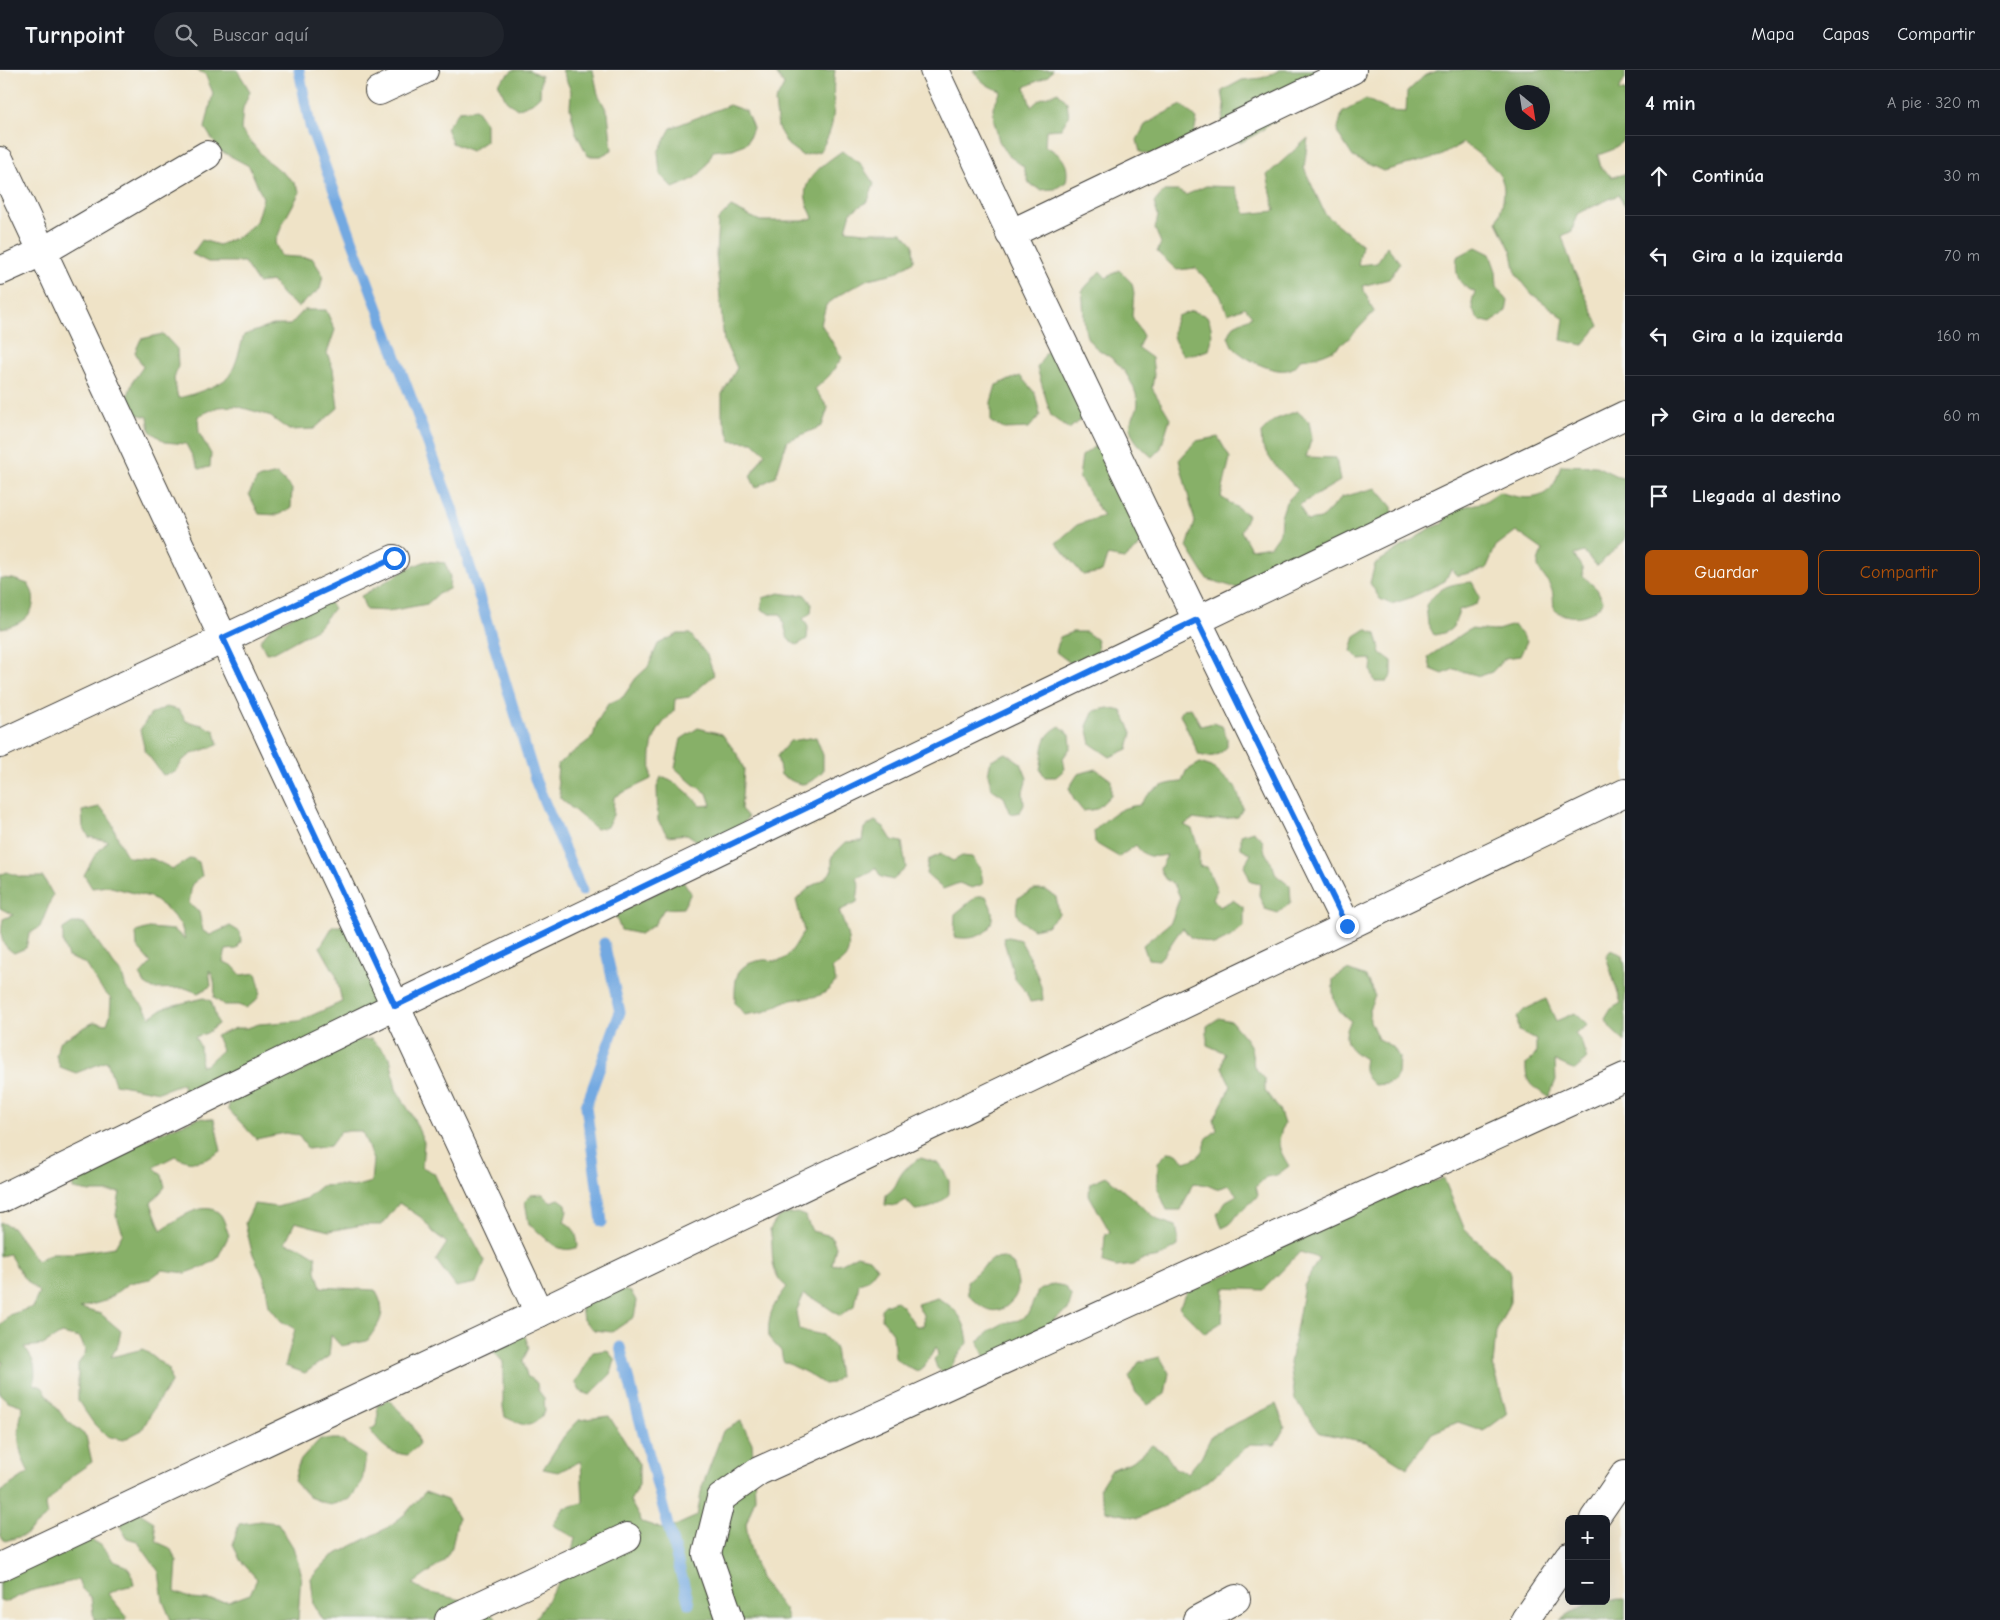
<!DOCTYPE html>
<html lang="es">
<meta charset="utf-8">
<style>
body{margin:0;font-family:"Comic Neue",sans-serif;background:#20242c;color:#f1f3f6}
.controls{position:absolute;right:15px;bottom:15px;display:grid;overflow:hidden;border-radius:8px;box-shadow:0 5px 20px #0002}
.controls button{width:45px;height:45px;display:grid;place-items:center;padding:0;border:0;border-bottom:1px solid #363941;background:#171b24;color:#f1f3f6;font:25px sans-serif}
.compass{position:absolute;left:1505px;top:15px;width:45px;height:45px;border-radius:50%;background:#171b24;box-shadow:0 5px 20px #0002;rotate:150deg}
.stop{position:absolute;width:15px;height:15px;margin:-11px;border:4px solid #1a73e8;border-radius:50%;background:#fff}
.stop.end{background:#1a73e8;border-color:#fff;box-shadow:0 1px 5px #0008}
.list{margin:0;padding:0;list-style:none}
h2{display:flex;justify-content:space-between;align-items:center;height:65px;margin:0;padding:0 20px;font-size:21px}
h2 small{font-size:16px;font-weight:400;color:#9ea1a6}
.list li{display:grid;grid-template-columns:32px 1fr auto;gap:15px;align-items:center;box-sizing:border-box;height:80px;padding:0 20px;border-top:1px solid #363941}
.list b{display:block;font-size:19px;white-space:nowrap}
.list em{font-size:16px;font-style:normal;color:#9ea1a6}
.actions{display:flex;gap:10px;padding:15px 20px}
.actions a{flex:1;padding:11px 0;border:1px solid #b45309;border-radius:8px;text-align:center;font-size:18px;color:#b45309}
.actions .main{background:#b45309;color:#fff}
.icon{flex:none;width:28px;height:28px;fill:none;stroke:currentColor;stroke-width:2;stroke-linecap:round;stroke-linejoin:round}
.map{position:relative;flex:none;width:1625px;height:1550px;overflow:hidden}
header{display:flex;align-items:center;gap:30px;box-sizing:border-box;height:70px;padding:0 25px;background:#171b24;border-bottom:1px solid #363941}
header strong{font-size:24px}
nav{display:flex;gap:28px;margin-inline-start:auto;font-size:18px}
.search{width:350px;height:45px;background:#20242c;display:flex;align-items:center;gap:12px;box-sizing:border-box;padding:0 18px;border-radius:28px;color:#9ea1a6;font-size:19px}
main{display:flex}
aside{flex:1;background:#171b24}
.map>svg:first-child{display:block}
</style>
<header>
<strong>Turnpoint</strong>
<div class="search"><svg class="icon" aria-label="search" viewBox="0 0 24 24"><circle cx="10" cy="10" r="6"/><path d="M15 15l6 6"/></svg>Buscar aquí</div>
<nav><a>Mapa</a><a>Capas</a><a>Compartir</a></nav>
</header>
<main>
<div class="map">
<svg width="1625" height="1550" viewBox="0 0 1625 1550">
<rect width="100%" height="100%" fill="#f6f6f2"/>
<filter id="ink" filterUnits="userSpaceOnUse"><feTurbulence type="fractalNoise" baseFrequency=".02" numOctaves="2"/><feDisplacementMap in="SourceGraphic" scale="10" xChannelSelector="R" yChannelSelector="G"/><feConvolveMatrix kernelMatrix="1 2 1 2 8 2 1 2 1" color-interpolation-filters="sRGB"/></filter>
<filter id="wash" filterUnits="userSpaceOnUse"><feTurbulence type="fractalNoise" baseFrequency=".0096" numOctaves="4" result="noise"/><feDisplacementMap in="SourceGraphic" scale="20" xChannelSelector="R" yChannelSelector="G"/><feGaussianBlur stdDeviation="1.12" result="paint"/><feColorMatrix in="noise" values="0 0 0 0 0 0 0 0 0 0 0 0 0 0 0 0 0 1.4 0 .05"/><feComposite in="paint" operator="in"/></filter>
<g filter="url(#wash)">
<rect width="100%" height="100%" fill="#efe3c7"/>
<path fill="#87b067" stroke="#526642" fill-rule="evenodd" d="M196 0H237L250 21 243 38 241 60 266 90 293 111 300 122 283 153 275 173 281 186 312 188 323 205 320 219 298 237 283 225 272 211 258 213 244 192H208L192 184 202 170 219 175 240 166 256 152 263 128 249 96 219 80 205 58 213 23 205 4Z
M513 0H529L541 6 540 26 532 33 517 39 506 30 498 13Z
M562 0H593L598 24 608 43 612 80 601 86H588L576 63 570 38 571 21Z
M774 0H835C830 34 841 49 820 81L803 86 788 75 778 58 775 32 784 15Z
M973 0H1053L1048 6 1025 17 1031 37 1040 29 1058 22 1067 32 1069 46 1061 59 1046 60 1045 76C1062 85 1070 93 1066 112L1055 119 1040 120 1029 113 1023 96 1009 86 999 71 994 51 993 37 1001 21C988 17 980 11 973 0Z
M1280 0H1366L1351 14 1335 24 1319 32 1304 33 1287 41 1258 63 1240 73 1222 51 1225 38 1222 21 1242 10 1262 8Z
M1439 0H1625V9L1618 21H1625V69L1612 80 1598 85 1601 98 1612 107 1625 104V136L1618 125 1577 144 1572 161 1562 166 1571 194 1599 256 1583 275 1561 270 1564 248 1532 224 1516 204 1512 183 1497 152C1501 141 1507 121 1502 110 1498 98 1473 79 1463 73L1440 86 1383 101 1353 87 1337 62 1342 43 1366 29 1390 41 1406 42 1407 22 1424 6ZM1542 22V52H1512V22Z
M729 35 746 41 753 58 747 73 733 79 713 81C702 106 698 108 673 118L660 104 658 82 671 58Z
M1182 35 1197 49 1193 68 1151 85 1140 82 1137 70 1145 55 1161 45Z
M476 39 486 53V71L471 81 452 73 446 58 459 41Z
M1308 68 1304 98 1325 144 1362 175 1358 195 1377 193 1387 176 1400 193 1389 209 1362 216 1374 242C1349 268 1338 286 1300 289 1291 315 1245 290 1233 277 1231 275 1230 270 1228 267L1234 255 1252 246 1245 237 1228 244 1220 225 1196 198 1177 200 1157 182 1161 173 1155 159 1158 146 1154 133 1164 121H1178L1186 125 1206 116 1235 117 1246 144 1275 141 1267 105Z
M842 81 860 93 874 114 868 131 851 142 846 160 865 162H902L913 174 914 191 895 203 868 209 841 224 826 235 821 254 842 288 829 306 815 319 828 338 822 356 787 371 776 406 756 418 750 406 765 383 753 372 731 371 722 345V324L737 298 732 287 724 272 716 184 718 150 731 137 760 151H803L813 148C811 142 807 136 806 129 801 108 827 92 842 81Z
M1476 177 1490 184 1496 201 1497 217 1508 231 1506 241 1491 253 1479 250C1471 239 1470 234 1475 222 1457 215 1455 204 1457 187Z
M1119 200 1132 213 1134 223 1132 246 1143 266 1138 278 1152 288 1154 305 1152 318 1170 348 1161 378 1152 387C1142 378 1125 365 1132 349 1137 340 1140 335 1136 324 1131 309 1123 297 1110 287 1101 281 1093 277 1087 267 1083 257 1084 232 1082 221L1100 201 1106 208Z
M304 240H326L335 260 327 283 333 299 338 338 314 359 289 360 268 345 236 336 218 337 198 346 199 363 211 384 210 397 199 399 186 374 165 372 150 361 148 347 136 344 127 328 133 311 143 297 135 282 141 269 163 264 177 279 178 296 174 309 178 328C189 326 222 315 229 306 237 295 240 277 244 265L273 255H290Z
M1192 241 1207 246C1213 259 1213 267 1209 280L1195 284 1183 285C1172 267 1170 267 1177 246Z
M1076 274 1093 301 1095 325 1083 348 1069 359 1051 346 1037 298 1049 278Z
M1020 306 1035 323 1040 345 1029 358 1004 359 991 352V332L996 315Z
M1297 341 1309 352 1312 367 1306 387 1336 388 1340 411 1299 435 1307 451 1321 449 1342 427 1376 418 1392 437 1394 468 1237 518 1207 509 1187 477 1195 452 1179 390 1196 371 1218 367 1230 388 1221 427 1248 445 1241 461 1251 479 1270 476 1280 462 1281 447 1286 432 1298 420 1273 393 1262 376 1261 363 1274 350Z
M1095 376 1128 388 1143 469 1138 478 1124 489 1107 486 1102 502 1083 505 1056 473 1077 455 1103 446 1079 407 1082 386Z
M1561 395 1596 396 1621 408 1625 407V470L1597 496 1584 482 1574 485 1582 498 1583 506 1597 519 1603 531C1593 548 1570 551 1554 540 1553 533 1554 522 1550 516 1541 499 1532 501 1543 480L1516 461 1496 476 1486 499 1457 506 1451 499 1445 511 1410 528 1391 534 1380 529 1370 513 1375 494 1431 458 1442 454 1450 440 1484 432 1499 422C1518 428 1541 434 1554 414 1557 409 1559 401 1561 395Z
M277 404 292 419 291 438 278 445 259 444 249 424 257 409Z
M426 491 445 493 450 507 449 519 438 524 427 534 389 541 366 540 361 526 407 499Z
M0 508 13 509 28 514C30 518 33 522 33 525 37 546 17 557 0 558Z
M1472 512 1480 527 1477 534 1459 540C1454 558 1453 562 1434 565L1428 554 1426 535C1441 516 1448 514 1472 512Z
M779 523 793 525 804 524 812 534 811 543 803 548 808 557 807 569 797 575 788 569 781 544H770L761 539 763 528Z
M327 530 334 538 318 558 275 582 266 583 260 571 272 556Z
M1514 555 1527 571 1520 586 1505 588 1492 602 1480 606 1454 599 1443 604 1431 599 1428 587 1470 559 1494 561Z
M1366 559 1376 564 1381 583 1392 591V605L1387 612H1375L1371 601 1372 589 1360 590 1351 581 1355 566Z
M1072 562H1086L1097 570 1098 582 1087 596 1073 595 1056 582 1060 567Z
M678 564H690L707 585 714 605 689 627 675 629 674 641C650 665 650 676 651 709L614 727 613 745 607 757 596 759 561 729 557 708 558 694 593 667 597 652 608 634 623 627 636 608 648 597 658 574Z
M166 637 179 640 186 651 202 655 215 661 218 675 192 684 183 690 176 702 163 705 145 681 140 660 150 645Z
M1108 638 1122 641 1132 663 1128 679 1110 687 1091 674 1087 656 1094 641Z
M1191 638 1201 656 1213 653 1222 656 1227 668V677C1217 687 1212 688 1199 685L1180 644 1183 639Z
M1060 656 1070 665 1071 677 1063 688 1065 699 1056 707H1045L1040 699C1045 679 1039 667 1060 656Z
M698 658 722 664 737 684 744 699 741 739 748 747 735 767 715 777 697 771 687 764 668 766 658 751 657 717 661 707C678 712 689 723 701 736L711 735 707 723 693 714 675 698 681 669Z
M816 667 823 685V701C805 718 802 717 781 705L777 686 790 671Z
M1006 683 1021 693 1027 708 1023 722 1024 735 1020 742 1011 744 1004 727 992 719 988 704 991 690Z
M1200 693 1212 697 1236 718 1243 738 1238 747 1206 751 1193 749 1184 755 1192 759 1199 780V796L1207 797 1217 820 1213 828 1219 837 1233 830 1244 838V856L1230 867 1214 875 1190 867 1183 858C1173 868 1169 880 1159 890L1148 889 1143 875 1171 852 1180 827 1174 814 1165 809 1160 799 1167 785C1153 787 1145 789 1136 775L1119 787 1095 773 1094 761C1110 746 1118 737 1140 735 1151 719 1163 713 1182 712L1186 701Z
M1096 699 1111 710V725L1097 739 1083 741 1074 730 1069 718 1078 704Z
M99 737C113 747 111 754 118 768 120 774 124 781 128 787L153 789 173 799 191 788 199 792 202 806 192 814 189 834 199 842 203 861 210 865 230 856 240 862 241 871 237 879 226 880 223 892 232 895 241 905 256 903C261 921 264 927 246 938L238 935H224L214 928C215 919 216 908 209 900L211 916 198 923 185 918 153 919 145 914 140 905 151 893 137 877 136 862 149 858 174 860 185 869 181 855 167 839 150 827 107 816 92 818 84 805 95 785 108 771 89 767 83 757 82 741Z
M875 751 884 757 892 770 902 772 906 798 893 810 881 807 875 797 870 803 857 807 859 815 857 832 839 841C844 854 854 876 845 888 842 892 836 895 832 898L836 911C823 930 812 926 792 930 784 931 778 935 771 939 765 943 753 943 745 945L735 933C735 908 734 894 763 890 768 889 774 892 779 891 789 889 798 870 804 861L796 830 810 817 826 808 832 800V786L846 772 862 771 864 758Z
M1253 761 1262 769 1265 782 1273 796 1276 805 1290 816 1291 832 1278 843 1265 839 1259 825 1260 814 1251 812 1244 796 1251 784 1241 778V765Z
M941 784 953 791 962 786 972 787 981 800 983 814 972 818 959 813 943 819 926 804 928 790Z
M7 802 21 807H43L53 825 40 857 29 864 26 878 14 883C0 874 0 866 3 849L13 845 0 838V805Z
M682 809 691 823 683 838 664 839 654 855 640 864 621 860 615 845Z
M1034 820H1046L1056 827 1059 844 1047 856 1033 859C1017 849 1014 846 1018 828Z
M977 826H986C988 831 991 836 992 841 995 865 973 871 954 867L955 844Z
M72 853H84L114 895 122 904 126 918 144 937 150 947 166 937 204 928 211 931 218 954 207 963 195 967 200 976 201 996 206 995 222 980 216 966 236 958H247L259 954 299 951 342 932 336 905 320 877 333 856H345L373 912 375 939 184 1026 183 1013 159 1022 115 1014 107 991 76 1003 60 997 56 986 59 972 94 952 107 954 110 945 111 929 100 917 86 894 68 887 63 873V859Z
M1009 867 1020 870C1029 885 1043 913 1043 930L1030 932 1026 922 1015 909 1003 868Z
M1611 880 1623 885 1625 897V972L1611 959 1605 949 1611 939 1621 933 1606 886Z
M1347 900 1366 907 1375 926 1369 939 1370 951 1378 969 1393 977 1399 987 1398 1004 1394 1011 1386 1014 1374 1015C1365 1007 1362 1001 1365 989 1348 979 1340 970 1351 951 1334 939 1332 929 1333 909Z
M1546 929 1556 951 1575 943 1588 955 1575 964 1581 971 1587 989 1575 1000 1555 991 1556 1010 1549 1027C1533 1017 1525 1015 1526 994L1536 984V970L1519 961 1517 947 1524 940Z
M1219 948 1231 951 1246 969 1251 977 1254 997 1265 1009V1021L1279 1039 1284 1054C1276 1074 1278 1078 1289 1096L1277 1105 1266 1107 1256 1117 1258 1125C1251 1134 1247 1135 1240 1142 1232 1150 1235 1153 1222 1158L1217 1144 1226 1131 1237 1125 1229 1115 1216 1119 1207 1115 1193 1113 1181 1140H1167L1158 1119V1092L1168 1082 1177 1083 1185 1092C1198 1088 1205 1084 1206 1069L1217 1060 1214 1049 1231 1016 1222 997 1225 983 1207 975V956Z
M371 969 390 987 396 1019 413 1047 424 1072 422 1097 434 1103 453 1143 468 1160 485 1191 476 1213 456 1217 436 1190 447 1173 433 1162 422 1148 399 1133 382 1155H362L329 1161 295 1152 285 1173 301 1177 316 1186V1201L321 1217 375 1220C388 1243 381 1251 367 1271L341 1276 331 1265 329 1286 305 1303 285 1296 295 1259 281 1251 269 1236 265 1210 252 1182 245 1153 254 1134 277 1137 305 1129 321 1116 338 1115 353 1117 371 1112 373 1090 362 1061H341L330 1076 308 1079 298 1065 285 1063 256 1069 228 1039 231 1027 254 1016 299 1003 322 990 339 973Z
M199 1048 214 1049 221 1081C204 1092 193 1096 175 1086L154 1097 162 1105 165 1117 151 1133 161 1160C175 1151 203 1129 219 1143 224 1147 226 1159 229 1165L217 1189 205 1196 186 1203 162 1200 150 1209 129 1213 105 1231 80 1238 101 1244 121 1261 118 1275 111 1287 143 1279 169 1299 171 1313 155 1336 142 1360 123 1370 106 1366 94 1354 78 1331V1294L86 1282 80 1268 61 1264 43 1275 24 1277C35 1292 36 1295 34 1314L42 1317 65 1349 86 1366 92 1392 73 1405 45 1435 47 1446 25 1465 5 1471 0 1465V1422L29 1402C16 1379 17 1361 23 1336L8 1331 0 1324V1299L3 1292H0V1256L9 1245 33 1237 39 1222 23 1207 9 1184 0 1186V1152L12 1157 37 1191 52 1183H74L115 1177 123 1163 116 1145 120 1122H90L73 1119 72 1103 174 1057Z
M921 1088 940 1094 949 1111V1124C939 1136 930 1139 915 1140L906 1130 896 1136 885 1135 886 1125C898 1116 895 1113 902 1103 907 1096 914 1092 921 1088Z
M1106 1106 1152 1145 1161 1151 1176 1156 1178 1166V1176L1160 1187 1141 1190 1134 1195 1116 1197 1103 1193 1105 1165 1110 1162 1089 1125 1090 1113Z
M1444 1109 1465 1160 1510 1200V1232L1496 1262 1493 1295 1507 1344 1484 1361 1458 1352 1432 1363 1407 1398 1366 1372 1320 1363 1295 1330 1290 1293 1304 1216 1319 1188 1300 1182 1263 1220 1224 1218 1222 1252 1205 1263 1179 1237 1189 1219 1256 1193 1272 1180 1418 1115Z
M543 1124 550 1132 559 1129 566 1134 567 1141 564 1152C575 1157 577 1165 578 1177 556 1187 545 1164 529 1155L525 1131 531 1125Z
M797 1143 805 1146 812 1161 831 1166 836 1176 832 1195 842 1193 857 1185 869 1188 877 1198 868 1210 859 1213 855 1236 840 1246 818 1231 804 1224 796 1242 799 1260 823 1265 835 1278 839 1307 832 1313 824 1314 807 1303 783 1291 781 1281 769 1268C767 1245 773 1235 787 1217 767 1202 775 1181 770 1160 778 1145 780 1145 797 1143Z
M1004 1188 1013 1194C1015 1200 1017 1207 1018 1214 1018 1221 1016 1227 1011 1232 995 1249 981 1238 968 1224L967 1211 992 1189Z
M1053 1214 1064 1216 1072 1227 1068 1240 1054 1249 1057 1256 987 1292 978 1272 991 1260 1004 1253 1019 1250 1028 1244 1038 1221Z
M613 1218 631 1222 637 1232 634 1247 612 1262 594 1260 583 1250 581 1237Z
M937 1228C957 1238 966 1251 968 1273L955 1289 950 1301 942 1302 937 1298 934 1289 938 1285 936 1277 924 1297 917 1301 906 1296 895 1288 893 1263 882 1249 881 1239 885 1235 896 1231 902 1236 916 1256H924L923 1245 917 1234Z
M517 1257 525 1266 529 1278 523 1290 527 1306 537 1313 538 1320 544 1328 545 1342C530 1361 525 1356 505 1347L503 1337V1292L494 1282 495 1270Z
M607 1280 615 1290 611 1304 590 1325 580 1321 575 1311C584 1303 585 1292 593 1282Z
M1160 1287 1169 1303 1165 1324 1148 1335 1136 1323 1129 1307 1139 1292Z
M388 1329C402 1345 417 1353 419 1375L407 1385C387 1382 382 1376 370 1360L376 1356 378 1344 377 1336Z
M1276 1334 1285 1357 1275 1375 1250 1374 1208 1411 1159 1439 1138 1448 1106 1441 1099 1419 1111 1400 1133 1391 1152 1375 1165 1383 1175 1398 1188 1403 1201 1387 1212 1365Z
M609 1346 639 1394V1415L630 1431 642 1452 666 1460 697 1446 702 1417 723 1361 741 1351 752 1373 754 1399 755 1428 746 1454 749 1474 760 1508 785 1541 788 1550H534L556 1517 570 1491 575 1468 553 1455 564 1438 583 1433 581 1391 558 1402 543 1399 564 1366 579 1350Z
M320 1369H339L366 1386 362 1412 350 1429 330 1435 309 1427 294 1411 299 1392Z
M425 1422 447 1430 458 1448 452 1477 443 1492 413 1514 426 1522 461 1530 495 1547 496 1550H323L314 1535 311 1508 331 1487 387 1458 405 1444Z
M138 1442 154 1452 157 1472 170 1478 177 1491 175 1522 192 1529 228 1532 250 1524 257 1509 240 1490 233 1474 239 1454 260 1451 278 1453 293 1477 301 1502 298 1550H171L163 1531 159 1502 137 1471 127 1468 120 1456 122 1449Z
M83 1468C99 1471 105 1477 113 1491 128 1496 131 1498 134 1515L121 1518 108 1524 127 1547 126 1550H94L91 1528 81 1518 78 1510 30 1521 7 1532 0 1530V1512L5 1507Z
M1625 1530V1550H1561L1591 1531Z"/>
<g fill="none" stroke-linecap="round" stroke-linejoin="round">
<path stroke="#73a9e1" stroke-width="11" d="M299 0 310 56 452 438 536 712 582 821
M602 1152 586 1036 620 942 604 873
M620 1277 689 1534"/>
</g>
</g>
<g filter="url(#ink)">
<g fill="none" stroke-linecap="round" stroke-linejoin="round">
<g stroke="#3c3a36" stroke-width="30">
<path id="street" d="M934 0C1068 287 1207 572 1347 856
M379 21 424 0
M0 91 539 1243
M1010 164 1352 0
M0 201 42 182 207 85
M0 674 394 489
M0 1129 395 936 1625 345
M1594 1449 1625 1404
M449 1550 627 1467
M730 1550 707 1484 721 1428 759 1401 1625 1007
M1197 1550 1236 1529
M1525 1550 1569 1486"/>
</g>
<g stroke="#3c3a36" stroke-width="30">
<path id="secondary" d="M0 1497 539 1243 1625 723"/>
</g>
<use href="#street" stroke="#fff" stroke-width="28"/>
<use href="#secondary" stroke="#fff" stroke-width="28"/>
</g>
</g>
<g fill="none" stroke-linecap="round" stroke-linejoin="round" filter="url(#ink)">
<path stroke="#1a73e8" stroke-width="6" d="M394 488 223 568 395 936 1197 550 1347 856"/>
</g>
</svg>
<div class="controls">
<button>+</button>
<button>−</button>
</div>
<svg class="compass" viewBox="-18 -18 36 36"><path d="M0-13l5 13h-10z" fill="#e53935"/><path d="M0 13l5-13h-10z" fill="#9ea1a6"/></svg>
<div class="stop" style="left:394px;top:488px"></div>
<div class="stop end" style="left:1347px;top:856px"></div>
</div>
<aside>
<h2>4 min<small>A pie · 320 m</small></h2>
<ul class="list">
<li><svg class="icon" aria-label="ahead" viewBox="0 0 24 24"><path d="M12 20V5M6 11l6-6 6 6"/></svg><div><b>Continúa</b></div><em>30 m</em></li>
<li><svg class="icon" aria-label="left" viewBox="0 0 24 24"><path d="M17 20v-9H6M10 6l-5 5 5 5"/></svg><div><b>Gira a la izquierda</b></div><em>70 m</em></li>
<li><svg class="icon" aria-label="left" viewBox="0 0 24 24"><path d="M17 20v-9H6M10 6l-5 5 5 5"/></svg><div><b>Gira a la izquierda</b></div><em>160 m</em></li>
<li><svg class="icon" aria-label="right" viewBox="0 0 24 24"><path d="M7 20v-9h11M14 6l5 5-5 5"/></svg><div><b>Gira a la derecha</b></div><em>60 m</em></li>
<li><svg class="icon" aria-label="arrive" viewBox="0 0 24 24"><path d="M6 21V4h12l-3 4 3 4H6"/></svg><div><b>Llegada al destino</b></div></li>
</ul>
<div class="actions"><a class="main">Guardar</a><a>Compartir</a></div>
</aside>
</main>
